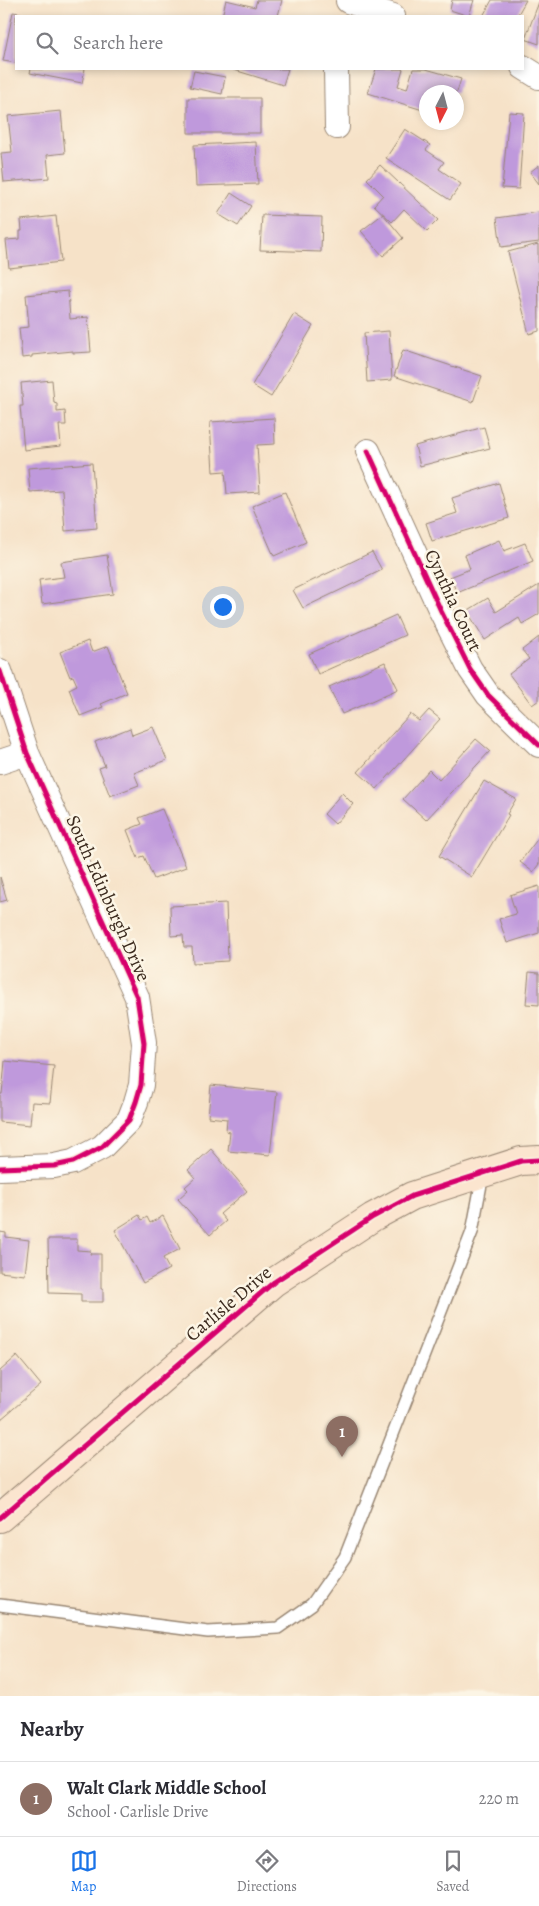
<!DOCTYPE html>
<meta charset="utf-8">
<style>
body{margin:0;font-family:Alegreya,serif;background:#f7f7f7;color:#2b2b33}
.compass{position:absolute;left:419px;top:85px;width:45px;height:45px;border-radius:50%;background:#fff;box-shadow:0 2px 8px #0003;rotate:186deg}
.you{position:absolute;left:222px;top:606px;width:18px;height:18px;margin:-12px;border:4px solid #fff;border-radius:50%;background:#1a73e8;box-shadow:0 0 0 8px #1a73e833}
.badge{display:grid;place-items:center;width:32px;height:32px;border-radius:50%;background:#1a73e8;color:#fff;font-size:16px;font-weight:700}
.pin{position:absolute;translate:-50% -41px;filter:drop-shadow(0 1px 2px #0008)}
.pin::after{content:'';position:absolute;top:26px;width:18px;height:15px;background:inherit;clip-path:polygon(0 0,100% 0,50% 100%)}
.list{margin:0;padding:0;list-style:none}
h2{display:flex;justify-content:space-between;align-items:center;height:65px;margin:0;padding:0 20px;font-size:21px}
h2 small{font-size:16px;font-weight:400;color:#7c7c81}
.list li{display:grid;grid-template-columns:32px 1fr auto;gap:15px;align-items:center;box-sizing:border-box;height:75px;padding:0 20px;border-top:1px solid #e1e1e2}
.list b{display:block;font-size:19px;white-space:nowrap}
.list p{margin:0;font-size:16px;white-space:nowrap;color:#7c7c81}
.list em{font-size:16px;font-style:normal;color:#7c7c81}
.icon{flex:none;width:28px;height:28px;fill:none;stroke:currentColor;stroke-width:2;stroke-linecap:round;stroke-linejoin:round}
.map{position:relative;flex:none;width:539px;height:1696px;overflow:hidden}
.search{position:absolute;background:#fff;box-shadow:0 2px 8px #0003;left:15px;right:15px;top:15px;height:55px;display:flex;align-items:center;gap:12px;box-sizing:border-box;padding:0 18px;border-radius:0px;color:#7c7c81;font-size:19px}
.sheet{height:140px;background:#fff}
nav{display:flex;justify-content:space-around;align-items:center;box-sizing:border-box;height:70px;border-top:1px solid #e1e1e2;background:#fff;font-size:14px;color:#7c7c81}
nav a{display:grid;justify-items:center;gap:2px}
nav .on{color:#1a73e8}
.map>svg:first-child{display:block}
</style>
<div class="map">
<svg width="539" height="1696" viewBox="0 0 539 1696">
<rect width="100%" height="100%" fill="#fcf5e5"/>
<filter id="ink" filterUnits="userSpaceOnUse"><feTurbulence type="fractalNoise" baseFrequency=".02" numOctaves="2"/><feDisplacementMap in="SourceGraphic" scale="10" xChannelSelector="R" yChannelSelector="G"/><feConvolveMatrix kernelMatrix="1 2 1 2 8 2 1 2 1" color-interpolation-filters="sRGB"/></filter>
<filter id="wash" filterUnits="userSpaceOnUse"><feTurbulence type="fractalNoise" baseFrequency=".0096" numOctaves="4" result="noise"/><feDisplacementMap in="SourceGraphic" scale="20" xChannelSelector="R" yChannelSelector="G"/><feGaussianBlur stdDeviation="1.12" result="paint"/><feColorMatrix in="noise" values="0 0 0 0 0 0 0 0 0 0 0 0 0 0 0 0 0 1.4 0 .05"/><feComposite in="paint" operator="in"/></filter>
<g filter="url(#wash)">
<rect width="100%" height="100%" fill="#f6e2c8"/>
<g id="blocks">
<path fill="#bf99dc" d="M226 0 255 7 257 0H282L278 16H222Z
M452 0H474L469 16 450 10Z
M492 0H526L517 16H483Z
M539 2V44L525 39Z
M13 12 29 15 16 16V63L3 61Z
M31 69H85L82 83 30 73Z
M231 69H288L283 85Z
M376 69H403L398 86 407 89 413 69H426L461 79 457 92H426V111L368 93Z
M194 71 225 77 222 94 190 87Z
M188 98H260V133H188Z
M61 111 65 153 47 155 49 178 4 182 1 153 12 152 8 116Z
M509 112 524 113 519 189 502 188Z
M405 129 430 145 426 150 444 162 439 169 461 184 450 200 386 158Z
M256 142 258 184 196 186 194 145Z
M380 165 438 220 427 231 404 209 392 222 374 205 383 195 367 179Z
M539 165V184L530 172Z
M231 193 251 206 238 226 218 214Z
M539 212V242L501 247 497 218Z
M383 214 403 238 383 256 361 231Z
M262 215 322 217 321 252 260 250Z
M56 216 61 262 9 268 6 240 20 239V231H22L21 220Z
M538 244 539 331 529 334 508 252Z
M68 291 70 319 88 317 91 352 73 353V351L32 355V357L22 358 19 328 29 327 26 295Z
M294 314 313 326 271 397 252 385Z
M389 331 392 380 367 382 364 333Z
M403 350 482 376 473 402 394 376Z
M52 380 54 403 57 404V412L65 411 66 425H59L61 446 24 450 20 406H23L21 383Z
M274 418 275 444 257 445 260 492 227 494 225 471 213 472 210 422Z
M484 427 490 448 420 466 415 446Z
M92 463 97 528 65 531 62 490 30 492 28 468Z
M499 483 509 518 432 541 426 523 457 513 452 498Z
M285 492 306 542 274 556 252 506Z
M499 540 504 551 525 543 533 561 457 593 450 577 470 569 465 555Z
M372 552 382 570 303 608 293 590Z
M107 555 113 594 42 604 39 580 64 577 61 562Z
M539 585V614L522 624 519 618 485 640 467 611 488 598 496 612Z
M396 615 405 635 318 674 309 654Z
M539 637V700L532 705 509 674 529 659 522 650Z
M88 641 92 652 108 646 127 693 101 704 103 707 80 716 69 689 77 685 73 676 70 677 60 652Z
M385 662 398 689 342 714 329 687Z
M429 710 440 719 377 789 358 772 410 714 419 721Z
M153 727 167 760 134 773 139 785 110 796 99 768 105 766 95 742 130 728 132 735Z
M476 739 490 751 426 820 403 799 429 770 439 780Z
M484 781 516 799 507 814 509 815 472 877 439 856Z
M342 793 353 804 335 824 324 814Z
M162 809 186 867 154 879 144 856 138 858 127 830 142 824 139 818Z
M539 837V864L533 872 520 862Z
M0 877 7 900 0 902Z
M539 886V933L507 943 499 919 516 914 510 895Z
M226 903 228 961 193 963 192 947H184L183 935 171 936 170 906Z
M529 972 539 973V1005L526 1004Z
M5 1061 54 1066 50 1103 32 1102 30 1125 0 1122V1094H2Z
M211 1085 277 1092 270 1155 228 1151 230 1132 226 1131 227 1119 208 1117Z
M211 1149 247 1191 220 1214 226 1221 210 1235 178 1199 188 1190 185 1187 195 1178 188 1170Z
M139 1215 142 1220 147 1217 150 1223 163 1216 180 1249 163 1258 169 1269 143 1283 115 1230Z
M0 1232 6 1233V1237L29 1240 25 1275 0 1272Z
M48 1239H77V1250L91 1251 90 1254H101V1289H103V1302H81V1294L49 1293Z
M17 1356 41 1385 0 1420V1371Z"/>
</g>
</g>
<g filter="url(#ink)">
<use href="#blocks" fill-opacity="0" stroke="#988673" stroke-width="1"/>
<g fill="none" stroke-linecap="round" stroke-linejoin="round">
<g stroke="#988673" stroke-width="14">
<path id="lane" d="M0 1605 208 1632 278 1628 312 1604 345 1557 472 1232 483 1174"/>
</g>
<g stroke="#988673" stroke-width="26">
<path id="street" d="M348 1 393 16
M523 67 539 77
M336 69 337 127
M368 451 441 611 470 669 488 695 539 745
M0 671 27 753 137 997 144 1043 141 1085 136 1102 129 1120 102 1147 73 1162 54 1166 0 1168
M0 762 27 753"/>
</g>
<g stroke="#988673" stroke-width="30">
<path id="secondary" d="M0 1518 274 1282 373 1217 412 1196 521 1161 539 1160"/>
</g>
<use href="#lane" stroke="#fff" stroke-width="11"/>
<use href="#street" stroke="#fff" stroke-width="24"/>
<use href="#secondary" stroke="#fbe5cf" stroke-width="28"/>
<g stroke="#fcf5e5" stroke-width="8">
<path id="cycleway" d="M368 451 441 611 470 669 488 695 539 745
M0 671 27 753 137 997 144 1043 141 1085 136 1102 129 1120 102 1147 73 1162 54 1166 0 1168
M0 1518 274 1282 373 1217 412 1196 521 1161 539 1160"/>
</g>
<use href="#cycleway" stroke="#d6006c" stroke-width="5"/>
</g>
</g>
<g text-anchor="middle" stroke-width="5" stroke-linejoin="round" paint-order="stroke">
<g font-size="19" fill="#3b2a1e" stroke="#fcf5e5">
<text transform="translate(454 600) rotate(65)" y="7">Cynthia Court</text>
<text transform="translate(109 898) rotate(66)" y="7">South Edinburgh Drive</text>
<text transform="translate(228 1303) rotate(-40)" y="7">Carlisle Drive</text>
</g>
</g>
</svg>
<svg class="compass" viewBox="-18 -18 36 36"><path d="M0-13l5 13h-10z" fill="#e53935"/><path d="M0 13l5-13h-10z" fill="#7c7c81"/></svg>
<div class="you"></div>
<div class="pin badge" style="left:342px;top:1457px;background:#8d6e63">1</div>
<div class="search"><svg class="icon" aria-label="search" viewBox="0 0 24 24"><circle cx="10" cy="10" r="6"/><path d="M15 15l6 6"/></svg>Search here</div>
</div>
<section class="sheet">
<h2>Nearby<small></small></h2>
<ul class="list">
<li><span class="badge" style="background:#8d6e63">1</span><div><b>Walt Clark Middle School</b><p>School · Carlisle Drive</p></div><em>220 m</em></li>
</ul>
</section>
<nav>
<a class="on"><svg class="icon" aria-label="map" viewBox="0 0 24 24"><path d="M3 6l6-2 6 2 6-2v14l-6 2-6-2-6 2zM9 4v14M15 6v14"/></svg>Map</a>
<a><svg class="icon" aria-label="directions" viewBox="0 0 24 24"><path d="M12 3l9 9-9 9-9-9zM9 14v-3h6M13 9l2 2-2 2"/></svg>Directions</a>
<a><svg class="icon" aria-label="saved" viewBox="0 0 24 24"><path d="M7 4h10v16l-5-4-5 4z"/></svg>Saved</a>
</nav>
